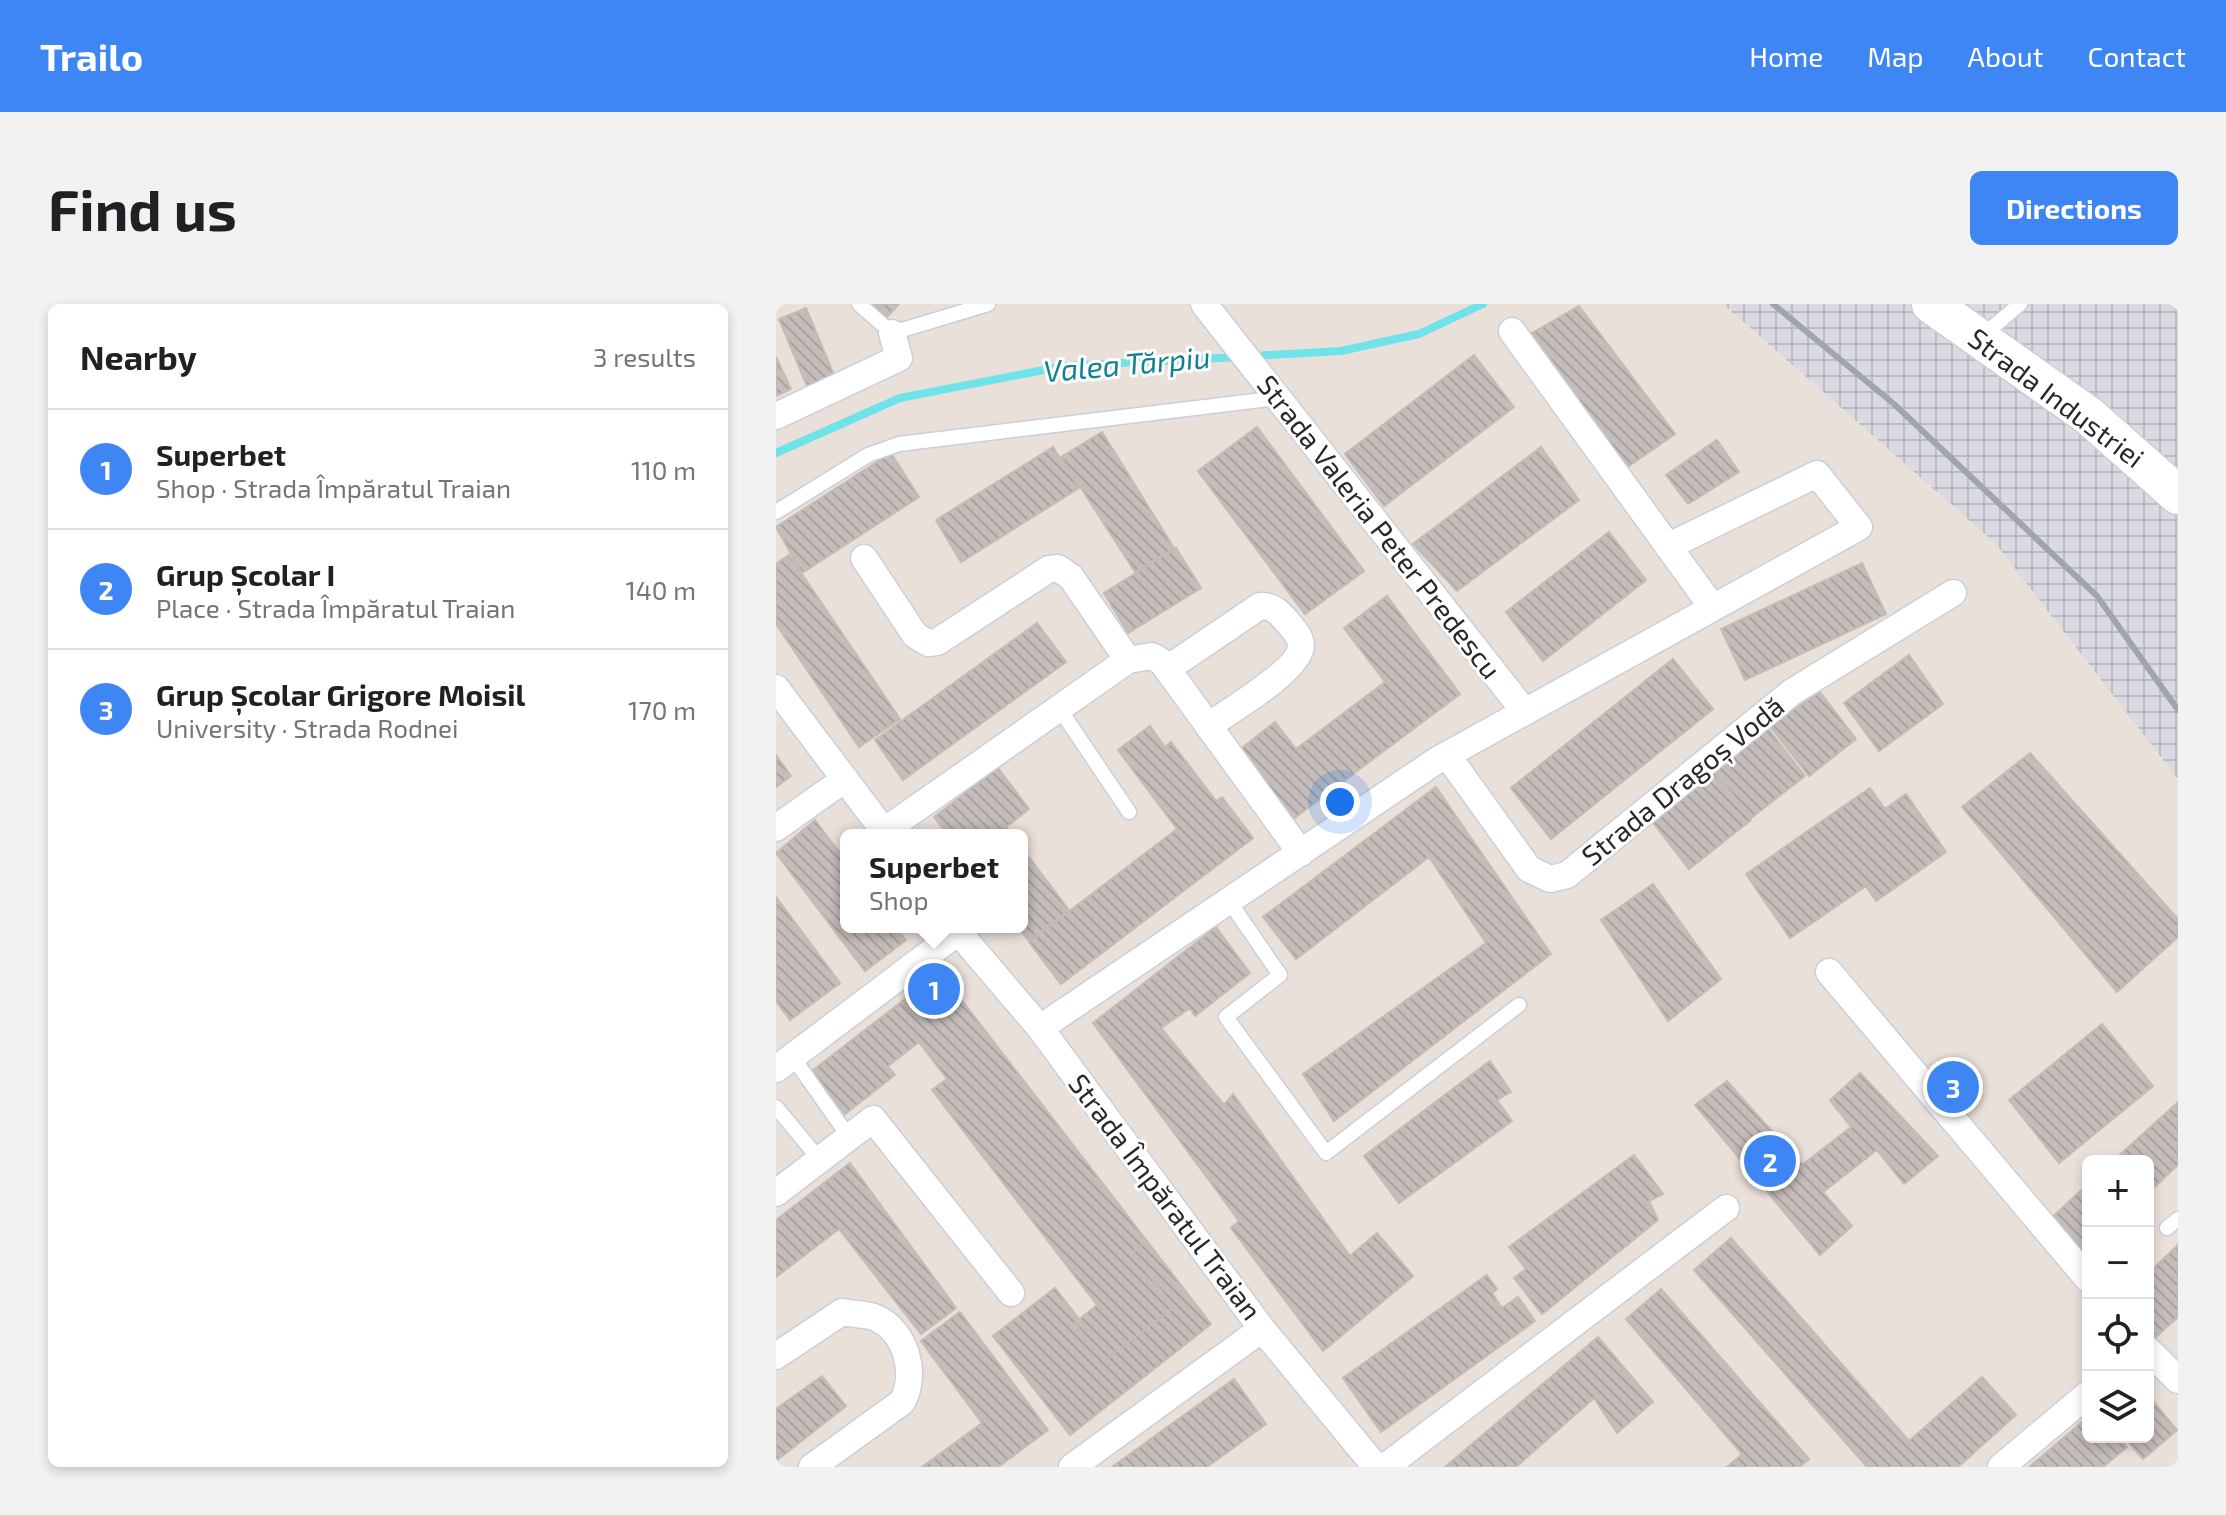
<!DOCTYPE html>
<meta charset="utf-8">
<style>
body{margin:0;font-family:"Exo 2",sans-serif;background:#f2f2f2;color:#202124}
.controls{position:absolute;right:24px;bottom:24px;display:grid;overflow:hidden;border-radius:12px;box-shadow:0 4px 12px #0003}
.controls button{width:72px;height:72px;display:grid;place-items:center;padding:0;border:0;border-bottom:2px solid #e0e0e0;background:#fff;color:#202124;font:40px sans-serif}
.you{position:absolute;left:564px;top:498px;width:28px;height:28px;margin:-20px;border:6px solid #fff;border-radius:50%;background:#1a73e8;box-shadow:0 0 0 12px #1a73e833}
.badge{display:grid;place-items:center;width:52px;height:52px;border-radius:50%;background:#3d86f4;color:#fff;font-size:26px;font-weight:700}
.pin{position:absolute;translate:-50% -50%;border:4px solid #fff;box-shadow:0 2px 8px #0006}
.popup{position:absolute;left:64px;top:525px;width:188px;height:104px;box-sizing:border-box;display:grid;place-content:center;border-radius:12px;background:#fff;filter:drop-shadow(0 2px 6px #0005);font-size:26px;white-space:nowrap;color:#757577}
.popup b{font-size:30px;color:#202124}
.popup::after{content:'';position:absolute;left:50%;top:100%;margin-left:-16px;border:16px solid transparent;border-top-color:#fff}
.list{margin:0;padding:0;list-style:none}
h2{display:flex;justify-content:space-between;align-items:center;height:104px;margin:0;padding:0 32px;font-size:34px}
h2 small{font-size:26px;font-weight:400;color:#757577}
.list li{display:grid;grid-template-columns:52px 1fr auto;gap:24px;align-items:center;box-sizing:border-box;height:120px;padding:0 32px;border-top:2px solid #e0e0e0}
.list b{display:block;font-size:30px;white-space:nowrap}
.list p{margin:0;font-size:26px;white-space:nowrap;color:#757577}
.list em{font-size:26px;font-style:normal;color:#757577}
.icon{flex:none;width:44px;height:44px;fill:none;stroke:currentColor;stroke-width:2;stroke-linecap:round;stroke-linejoin:round}
.map{position:relative;flex:none;width:1402px;height:1163px;overflow:hidden;border-radius:12px}
header{display:flex;align-items:center;gap:48px;box-sizing:border-box;height:112px;padding:0 40px;background:#3d86f4;color:#fff}
header strong{font-size:38px}
nav{display:flex;gap:44px;margin-inline-start:auto;font-size:28px}
.intro{display:flex;align-items:center;justify-content:space-between;box-sizing:border-box;height:192px;padding:0 48px}
h1{margin:0;font-size:56px}
.button{padding:20px 36px;border-radius:12px;background:#3d86f4;color:#fff;font-size:28px;font-weight:700}
main{display:flex;gap:48px;padding:0 48px}
aside{flex:1;background:#fff;border-radius:12px;box-shadow:0 4px 12px #0003}
.map>svg:first-child{display:block}
</style>
<header>
<strong>Trailo</strong>
<nav><a>Home</a><a>Map</a><a>About</a><a>Contact</a></nav>
</header>
<div class="intro"><h1>Find us</h1><a class="button">Directions</a></div>
<main>
<aside>
<h2>Nearby<small>3 results</small></h2>
<ul class="list">
<li><span class="badge">1</span><div><b>Superbet</b><p>Shop · Strada Împăratul Traian</p></div><em>110 m</em></li>
<li><span class="badge">2</span><div><b>Grup Școlar I</b><p>Place · Strada Împăratul Traian</p></div><em>140 m</em></li>
<li><span class="badge">3</span><div><b>Grup Școlar Grigore Moisil</b><p>University · Strada Rodnei</p></div><em>170 m</em></li>
</ul>
</aside>
<div class="map">
<svg width="1402" height="1163" viewBox="0 0 1402 1163">
<defs>
<pattern id="industrial-grid" width="8" height="8" patternUnits="userSpaceOnUse" patternTransform="scale(2)"><rect width="8" height="8" fill="#dbdae2"/><path d="M0 4h8M4 0v8" fill="none" stroke="#bcbbc2"/></pattern>
<pattern id="building-back-hatch" width="6" height="6" patternUnits="userSpaceOnUse" patternTransform="scale(2)"><rect width="6" height="6" fill="#c5bdba"/><path d="M-1 5l2 2M0 0l6 6M5-1l2 2" fill="none" stroke="#a9a2a0"/></pattern>
</defs>
<rect width="100%" height="100%" fill="#eae0da"/>
<path fill="url(#industrial-grid)" d="M947 0H1402V475L1219 239Z"/>
<g fill="none" stroke-linecap="round" stroke-linejoin="round">
<path stroke="#6fe3ea" stroke-width="8" d="M476 52 565 47 643 30 707 0
M0 149 124 94 288 62 463 53"/>
</g>
<path fill="url(#building-back-hatch)" stroke="#c5bbb4" stroke-width="2" d="M97 0H123L111 13Z
M803 2 899 130 850 164 756 29Z
M30 4 58 71 31 82 3 15Z
M698 51 738 103 608 202 569 150Z
M0 53 15 85 0 92Z
M481 123 588 267 529 310 422 167Z
M326 128 398 244 359 268 285 153Z
M941 136 963 168 912 200 890 171Z
M277 143 303 184 185 258 160 216Z
M765 143 803 196 681 287 637 240Z
M115 149 143 193 26 269 0 223Z
M833 228 870 276 767 357 730 308Z
M400 244 425 284 352 329 328 289Z
M13 251 124 415 83 443 0 320V260Z
M1086 259 1110 310 969 376 945 325Z
M611 292 684 390 509 521 457 451 499 418 520 445 609 378 568 324Z
M261 319 290 358 127 476 99 436Z
M1133 351 1167 400 1103 447 1068 399Z
M897 355 937 405 775 535 735 484Z
M1044 388 1080 435 1033 472 994 422Z
M374 422 389 443 395 438 440 497 446 493 477 534 285 680 253 638 401 525 342 446Z
M990 422 1029 472 975 514 936 464Z
M1254 449 1402 615V633L1341 688 1186 503Z
M0 451 15 472 0 483Z
M222 464 253 505 230 523 236 531H172L158 513Z
M937 467 975 516 913 565 875 516Z
M660 483 775 650 558 817 527 770 710 639 653 553 520 655 487 613Z
M1094 484 1109 505 1130 490 1170 548 1100 597 1090 582 1014 634 970 570Z
M39 516 70 557V623H119L130 636 89 667 0 549Z
M246 544 293 606 253 637 242 623H246Z
M877 580 945 675 892 717 825 616Z
M0 593 64 679 14 716 0 697Z
M440 623 474 669 419 712 414 704 385 724 448 801 457 790 574 952 601 929 637 972 547 1047 455 924 463 917 317 719Z
M164 668 371 937 356 949 398 1003 328 1057 299 1019 321 1001 156 786 171 775 143 738 112 762 119 771 69 810 36 767Z
M1326 720 1377 782 1283 859 1233 796Z
M714 757 735 788 721 796 736 817 623 899 588 852Z
M1084 769 1162 852 1128 880 1101 846 1047 888 1076 922 1044 951 919 801 951 777 1026 861 1075 823 1054 796Z
M1402 798V861L1372 889V857H1337Z
M858 851 887 890 873 897 882 916 766 1010 738 974 750 965 733 943Z
M74 859 180 1004 145 1030 63 925 0 973V916Z
M1312 880V958L1273 916Z
M955 934 1133 1137 1206 1073 1240 1111 1182 1163H1091L918 966Z
M371 937 435 1020 294 1131 217 1032 279 984 303 1015 299 1019 328 1057 398 1003 356 949Z
M1402 941V1013L1380 1033 1372 1024V960L1377 965Z
M711 971 721 985 716 989 726 1004 742 993 759 1017 605 1128 567 1074Z
M885 985 1033 1155 1024 1163H951L966 1150 850 1015Z
M184 1008 272 1126 222 1163H146L206 1119 145 1037Z
M822 1033 877 1098 841 1129 818 1094 740 1163H669Z
M46 1072 70 1102 0 1157V1105Z
M458 1075 490 1120 431 1163H336Z
M1372 1091 1401 1126 1367 1155 1348 1133H1372Z
M1312 1113V1133H1343L1351 1143 1327 1163H1253Z"/>
<g fill="none" stroke-linecap="round" stroke-linejoin="round">
<g stroke="#c8cfda" stroke-width="17">
<path id="lane" d="M83 0 116 29 212 0
M1204 34 1244 0
M0 208 92 151 123 140 502 94
M283 404 353 508
M453 597 504 671 450 713 550 849 743 701
M16 752 73 833
M0 803 44 856
M1391 924 1402 915"/>
</g>
<g stroke="#c8cfda" stroke-width="29">
<path id="street" d="M428 0 749 408
M736 27 937 304
M0 112 123 54 116 29
M88 254 139 331 152 339 161 338 273 265 282 264 295 273 352 356
M391 365 484 302C499 301 505 311 514 321 519 327 525 334 525 342 524 366 452 408 432 422
M0 384 111 531
M671 451 753 565 774 575 791 571 1016 388 1177 289
M0 524 69 475
M108 527 352 356 376 352 386 358 525 549
M178 623 264 724 486 1025 600 1163
M1053 668 1312 975
M264 724 660 457 1083 223 1041 170 895 241
M0 765 182 628
M0 889 97 815 235 989
M1372 1046 1402 1076
M0 1052 66 1008C76 1010 88 1010 98 1013 130 1026 142 1070 126 1098L36 1163
M296 1163 486 1025
M609 1163 950 904
M1225 1163 1312 1090"/>
</g>
<g stroke="#c8cfda" stroke-width="41">
<path id="secondary" d="M1155 0 1313 112 1402 191"/>
</g>
<use href="#lane" stroke="#fff" stroke-width="14"/>
<use href="#street" stroke="#fff" stroke-width="26"/>
<use href="#secondary" stroke="#fff" stroke-width="38"/>
<path stroke="#9da4b2" stroke-width="6" d="M997 0 1118 100 1321 292 1402 406"/>
</g>
<g text-anchor="middle" stroke-width="6" stroke-linejoin="round" paint-order="stroke">
<g font-size="28" fill="#282828" stroke="#fff">
<text transform="translate(1280 94) rotate(37)" y="10">Strada Industriei</text>
<text transform="translate(603 223) rotate(52)" y="10">Strada Valeria Peter Predescu</text>
<text transform="translate(907 477) rotate(-39)" y="10">Strada Dragoș Vodă</text>
<text transform="translate(389 893) rotate(53)" y="10">Strada Împăratul Traian</text>
</g>
<g font-size="30" font-style="italic" fill="#118193" stroke="#fff">
<text transform="translate(351 61) rotate(-5)" y="10">Valea Tărpiu</text>
</g>
</g>
</svg>
<div class="controls">
<button>+</button>
<button>−</button>
<button><svg class="icon" aria-label="locate" viewBox="0 0 24 24"><circle cx="12" cy="12" r="6"/><path d="M12 2v4M12 18v4M2 12h4M18 12h4"/></svg></button>
<button><svg class="icon" aria-label="layers" viewBox="0 0 24 24"><path d="M12 4l9 5-9 5-9-5zM3 14l9 5 9-5"/></svg></button>
</div>
<div class="you"></div>
<div class="pin badge" style="left:158px;top:685px">1</div>
<div class="popup"><b>Superbet</b>Shop</div>
<div class="pin badge" style="left:994px;top:857px">2</div>
<div class="pin badge" style="left:1177px;top:783px">3</div>
</div>
</main>
